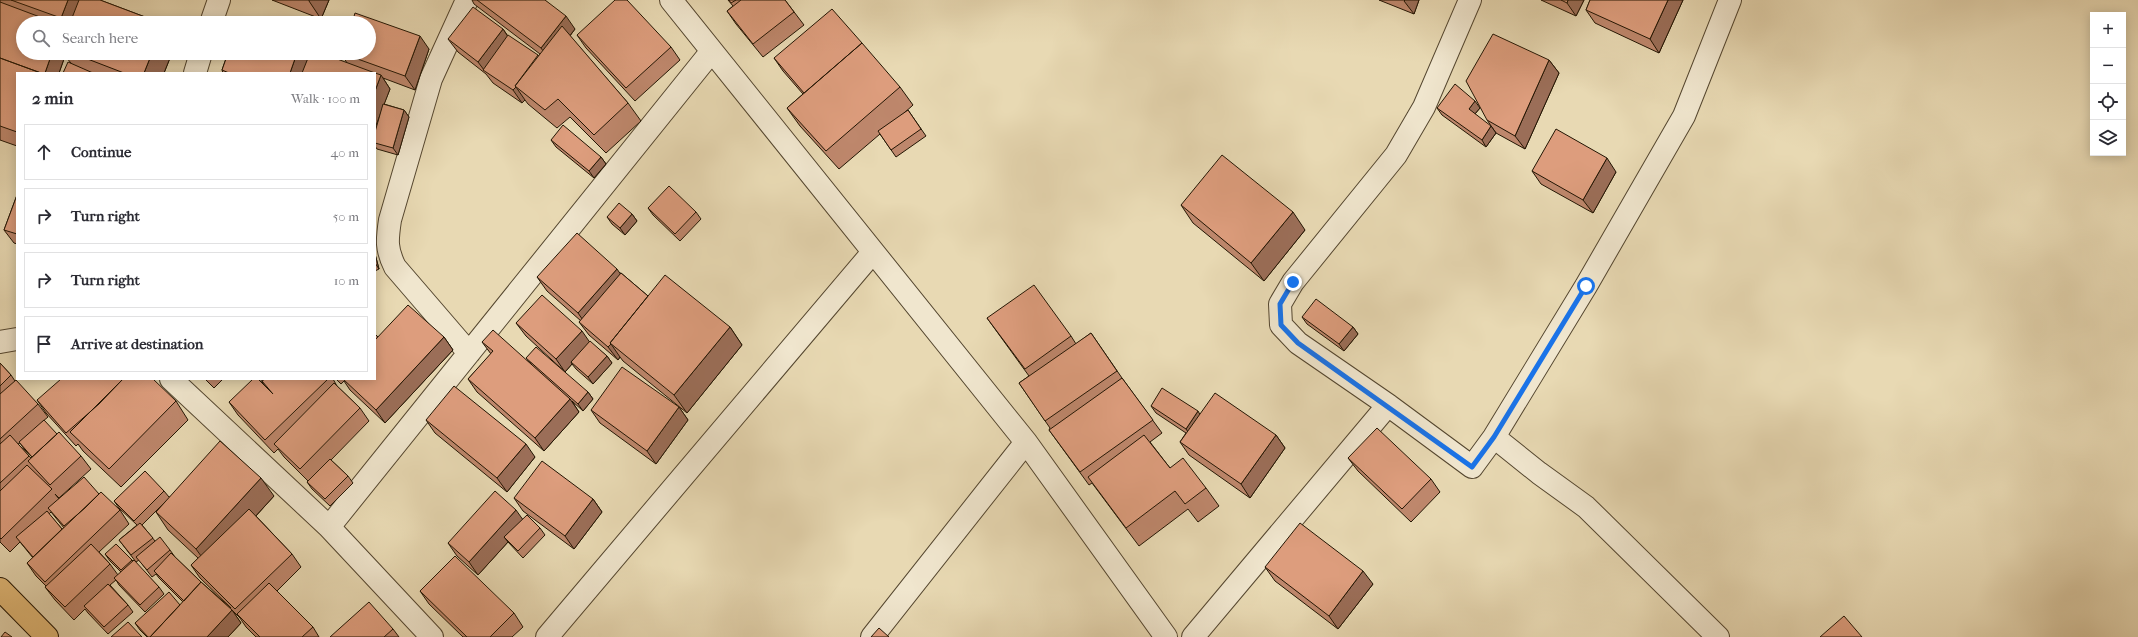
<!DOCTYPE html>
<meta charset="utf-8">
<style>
body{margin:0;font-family:"IM FELL French Canon",serif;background:#f2f2f3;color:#2b2b33}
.controls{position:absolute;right:12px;top:12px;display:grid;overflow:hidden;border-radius:0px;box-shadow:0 2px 10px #0003}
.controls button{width:36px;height:36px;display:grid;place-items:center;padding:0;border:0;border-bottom:1px solid #e1e1e2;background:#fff;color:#2b2b33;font:20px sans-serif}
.stop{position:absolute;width:12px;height:12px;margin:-9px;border:3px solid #1a73e8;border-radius:50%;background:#fff}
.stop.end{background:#1a73e8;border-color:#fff;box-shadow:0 1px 4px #0008}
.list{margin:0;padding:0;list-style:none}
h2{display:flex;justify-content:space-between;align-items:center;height:52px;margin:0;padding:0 16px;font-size:17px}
h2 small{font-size:13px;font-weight:400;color:#7c7c81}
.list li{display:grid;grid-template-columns:26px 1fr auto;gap:12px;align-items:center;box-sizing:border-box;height:56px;margin:0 8px 8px;padding:0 8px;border:1px solid #e1e1e2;border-radius:0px}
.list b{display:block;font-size:15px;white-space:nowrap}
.list em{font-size:13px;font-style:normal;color:#7c7c81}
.icon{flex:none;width:22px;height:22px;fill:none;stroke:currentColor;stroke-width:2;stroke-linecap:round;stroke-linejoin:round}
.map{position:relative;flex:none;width:2138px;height:637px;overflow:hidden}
.search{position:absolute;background:#fff;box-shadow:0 2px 10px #0003;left:16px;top:16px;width:360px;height:44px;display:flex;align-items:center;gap:10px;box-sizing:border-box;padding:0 14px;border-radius:22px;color:#7c7c81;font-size:15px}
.panel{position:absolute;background:#fff;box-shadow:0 2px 10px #0003;left:16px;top:72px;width:360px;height:308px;border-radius:0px}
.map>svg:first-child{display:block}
</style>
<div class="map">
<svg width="2138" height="637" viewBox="0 0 2138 637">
<rect width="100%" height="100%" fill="#e8d9b3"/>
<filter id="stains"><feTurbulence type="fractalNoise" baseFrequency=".005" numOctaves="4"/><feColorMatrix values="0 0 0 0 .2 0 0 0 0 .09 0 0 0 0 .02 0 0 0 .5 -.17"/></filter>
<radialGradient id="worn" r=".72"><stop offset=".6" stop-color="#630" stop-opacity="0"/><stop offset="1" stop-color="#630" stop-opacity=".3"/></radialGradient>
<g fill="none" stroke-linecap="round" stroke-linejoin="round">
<g stroke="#54462f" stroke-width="24">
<path id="minor" d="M467 0 431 79 390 220C387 240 386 249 395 267L469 353
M671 0 1026 442 1166 637
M211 23 219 0
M195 73 201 53
M0 342 17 339
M171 379 329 527 432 637
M1388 405 1472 467 1494 437 1586 286 1684 116 1730 0
M1494 437 1539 473 1586 507 1718 637
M329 527 711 52
M547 637 873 252
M872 637 1026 442
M1193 637 1388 405 1298 343 1281 325 1280 304 1293 282 1396 155 1424 107 1470 0"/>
</g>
<g stroke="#221503" stroke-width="24">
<path id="major" d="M0 589 47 637"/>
</g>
<use href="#minor" stroke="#f0e6ce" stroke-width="22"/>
<use href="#major" stroke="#e4bc7a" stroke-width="22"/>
</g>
<path fill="#be876c" stroke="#221503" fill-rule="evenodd" d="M0 0H100L161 23H23V53H172L164 73H63L71 63 65 56 59 73H17V146L0 140Z
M272 0H329L321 19Z
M472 0H545L575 29 570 36 628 103 641 121 606 153 570 117 557 128 528 104 525 100 522 103 493 83 486 74 458 52 448 39 503 29 508 36 538 56 540 54 474 4Z
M728 0H785L804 25 763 57 736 24 727 11 733 6Z
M1379 0H1419L1414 14Z
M1541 0H1584L1576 16Z
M1590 0H1683L1659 53 1595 23 1586 10Z
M577 35 671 47 680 60 635 101 586 48Z
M429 49 415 90 383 78 390 89 384 104 404 110 409 117 398 155 377 149 375 146V132L380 115 375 128V73H223L222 70 228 53H307L309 56 347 63 341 53Z
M774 58 900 87 913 105 902 115 908 110 926 136 896 157 880 134 839 169 800 126 787 108 803 94 783 71Z
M1549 60 1559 73 1525 149 1496 133 1487 120Z
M1437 108H1480L1475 114 1496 133 1486 147 1442 115Z
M551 140 601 157 606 164 594 178 556 147Z
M1532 171 1616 172 1593 213 1541 184Z
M17 195V244L14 243 4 230Z
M1181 205 1305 230 1264 281 1193 223Z
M648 208 696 212 701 219 680 241 653 215Z
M632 214 637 221 625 235 612 224 607 217Z
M375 254 379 269 375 271Z
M621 273 648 296 730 327 742 345 687 413 623 361 620 357 618 360 589 335 579 322 581 321 547 291 537 277Z
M1302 317 1353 327 1358 334 1344 351 1307 324Z
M987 318 1071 336 1076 344 1091 333 1122 378 1162 433 1150 442 1170 468 1206 488 1219 506 1198 522 1188 509 1139 546 1092 483 1089 485 1049 430 1050 428 1019 383 1029 376Z
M516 323 589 342 607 356 612 363 593 384 576 369 572 364 565 372 526 336Z
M375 334 378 337H444L453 350 385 423 350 390 344 381 341 384 336 379H375Z
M482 342 526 360 588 392 593 399 583 411 572 401 579 412 544 451 477 392 468 379 491 354Z
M0 363 11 375 15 381 38 404 48 417 42 422 81 456 91 469 59 498 55 494 59 499 99 494 120 510 129 524 99 552 110 564 118 575 121 572 110 561 105 554 132 560 159 587 164 594 145 612 119 585 116 580 110 585 128 605 133 612 108 634 88 613 85 609 74 620 55 600 45 587 46 586 36 576 27 563 33 558 20 542 10 552 0 542ZM20 443 24 449 32 457 31 458 18 444ZM51 512 64 528 62 529 49 514Z
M205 379H223L214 388Z
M260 379H333L337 386 360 408 369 421 331 460 348 476 353 483 330 506 312 489 307 482 308 481 284 457 278 449 274 453 238 415 229 402 265 386Z
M37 400 176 401 188 420 121 487 83 451 78 444 76 446 46 413Z
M1151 406 1200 415 1276 435 1285 448 1250 498 1189 455 1180 442 1186 433 1156 413Z
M679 407 688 420 656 464 600 423 591 410Z
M426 420 535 457 507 492 435 433Z
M1348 458 1431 479 1440 492 1411 522 1358 471Z
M164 491 169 497 274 496 256 516 292 554 301 567 277 591 313 627 319 637H256L246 627 240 618 232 610 241 623 228 637H147L140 630 135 623 180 605 183 602 159 578 156 574 152 577 139 560 136 562 119 540 137 525 119 508 114 501ZM165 502 156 512 168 530 198 558 191 565 200 578 231 608 201 582 175 557 170 550 155 541 142 525Z
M514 498 593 499 602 512 574 549 523 511Z
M522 519 540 528 545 535 523 558 508 542 478 575 457 556 448 543Z
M1265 567 1373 584 1338 629 1275 581Z
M420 591 514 613 523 627 512 637H463L429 604Z
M393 629 399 637H330Z"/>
<path fill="#9b6e58" stroke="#221503" d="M68 0H87L79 23H64L61 18Z
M309 0H329L321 19 309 1Z
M1405 0H1419L1414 14 1404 1Z
M1568 0H1584L1576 16 1567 3Z
M1668 0H1683L1659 53 1650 39Z
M566 16 575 29 550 61 541 48Z
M503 29 512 43 484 70 478 62Z
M420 36 429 49 415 90 405 76Z
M52 53H64L65 56 59 73H45Z
M152 53H172L164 73H144Z
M297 53H307L309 57 304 73H290Z
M1549 60 1559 73 1525 149 1515 136Z
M381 75 390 89 375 128V91Z
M516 87 525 100 522 103 513 90Z
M1475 101 1480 108 1473 116 1469 109Z
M404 110 409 117 398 155 393 148Z
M1491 126 1496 133 1486 147 1482 140Z
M601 157 606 164 594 178 589 171Z
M1607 158 1616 172 1593 213 1583 200Z
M1293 212 1305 230 1264 281 1251 263Z
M632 214 637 221 625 235 620 228Z
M375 254 379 269 375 263Z
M617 269 626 282 587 326 578 313Z
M730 327 742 345 687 413 674 395Z
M1353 327 1358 334 1344 351 1339 344Z
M582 331 591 344 571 362 572 364 565 372 556 359Z
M444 337 453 350 385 423 376 410Z
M611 344 620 357 618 360 608 347Z
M607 356 612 363 593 384 588 377Z
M588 392 593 399 583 411 578 404Z
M570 399 579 412 544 451 535 438Z
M679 407 688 420 656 464 647 451Z
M1198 411 1202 418 1191 436 1186 429Z
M1276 435 1285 448 1250 498 1241 484Z
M526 444 535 457 507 492 497 478Z
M261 478 274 496 209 567 196 549Z
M593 499 602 512 574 549 565 536Z
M516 510 526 524 504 537 508 542 478 575 469 562Z
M1363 571 1373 584 1338 629 1329 616Z
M232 610 241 623 228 637H207Z"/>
<path fill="#dd9d7d" stroke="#221503" d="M11 0H68L61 18Z
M79 0H100L161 23H70Z
M477 0H545L566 16 541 48Z
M615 0H627L671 47 626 88 577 35Z
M729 0H736L731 3Z
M741 0H785L794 12 753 44 727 11Z
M1561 0H1568L1567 3Z
M1590 0H1668L1650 39 1586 10Z
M0 2 56 23H23V53H52L45 73H41L0 58Z
M473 7 503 29 478 62 448 39Z
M832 9 862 43 804 93 774 58Z
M355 13 420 36 405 76 341 53H369V23H352Z
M562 26 628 103 594 135 558 99 545 110 515 86Z
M1493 34 1549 60 1515 136 1487 120 1466 81Z
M508 35 538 55 515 86 516 87 513 90 483 70Z
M862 43 900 87 826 151 787 108Z
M72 53H152L144 73H124Z
M228 53H297L290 73H229L222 70Z
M310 53H321L375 73H302Z
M0 58 41 73H17V132L0 126Z
M68 62 93 73H63Z
M375 73 381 75 375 91Z
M1455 84 1475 101 1469 109 1491 126 1482 140 1437 108Z
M383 104 404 110 393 148 375 143V132Z
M908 110 921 129 891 150 878 131Z
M563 125 601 157 589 171 551 140Z
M1556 129 1607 158 1583 200 1532 171Z
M1222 155 1293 212 1251 263 1181 205Z
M669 186 696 212 675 234 648 208Z
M17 195V234L4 230Z
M619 203 632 214 620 228 607 217Z
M577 233 617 269 578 313 537 277Z
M621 273 648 296 610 343 611 344 608 347 579 322Z
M665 275 730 327 674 395 610 343Z
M1034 285 1071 336 1025 369 987 318Z
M542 295 582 331 556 359 516 323Z
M1316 299 1353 327 1339 344 1302 317Z
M408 305 444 337 376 410 343 379H375V340Z
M493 330 570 399 535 438 468 379 493 351 482 342Z
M1091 333 1117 371 1045 421 1019 383Z
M590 341 607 356 588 377 571 362Z
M536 347 588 392 578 404 526 358Z
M0 363 11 375 0 386Z
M622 367 679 407 647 451 591 410Z
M1122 378 1153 420 1080 472 1049 430Z
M61 379H123L99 404 66 433 37 400Z
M123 379H153L176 401 109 469 70 432Z
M253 379H258L273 394 262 381 265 379H328L265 440 229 402Z
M16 380 38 404 0 439V394Z
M334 383 360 408 300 469 274 444Z
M454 386 526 444 497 478 426 420Z
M1162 388 1198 411 1186 429 1151 406Z
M1215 393 1276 435 1241 484 1180 442Z
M44 420 57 434 32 457 19 442Z
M1377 428 1431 479 1402 509 1348 458Z
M59 432 81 456 50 485 28 461Z
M10 435 29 456 0 483V444Z
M1144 435 1170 468 1183 458 1206 488 1185 504 1175 491 1126 528 1088 477Z
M220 441 261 478 196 549 156 512Z
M330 459 348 476 325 499 307 482Z
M542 461 593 499 565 536 514 498Z
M27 465 52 489 1 539 0 538V491Z
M145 471 164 491 134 521 114 501Z
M84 477 99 494 85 508 64 526 48 508Z
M495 491 516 510 469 562 448 543Z
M101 492 120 510 45 582 27 563Z
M249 509 292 554 235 609 191 565Z
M47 511 62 529 33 557 16 537Z
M527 515 540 528 518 551 504 537Z
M140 523 153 538 131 555 119 540Z
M1300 523 1363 571 1329 616 1265 567Z
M160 537 170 550 147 570 136 557Z
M91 544 110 564 65 607 45 587Z
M116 544 132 560 121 570 105 554Z
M171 553 201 582 184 601 154 571Z
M455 556 514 613 490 637H467L420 591Z
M134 560 159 587 140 605 114 578Z
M201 582 232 610 207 637H150Z
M269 583 313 627 302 637H260L237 614Z
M108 584 128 605 104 627 84 606Z
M169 592 180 605 150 637H148L135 623Z
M369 602 393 629 384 637H330Z
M1844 616 1862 637H1820Z
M128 622 142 637H111Z
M879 628 889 637H871Z
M5 632 12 637H1Z"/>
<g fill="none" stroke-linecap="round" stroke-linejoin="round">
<path stroke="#1a73e8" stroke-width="5" d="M1293 282 1280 304 1281 325 1298 343 1472 467 1494 437 1586 286"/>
</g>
<rect width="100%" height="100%" filter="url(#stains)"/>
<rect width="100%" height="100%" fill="url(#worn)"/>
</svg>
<div class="controls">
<button>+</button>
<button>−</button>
<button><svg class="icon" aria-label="locate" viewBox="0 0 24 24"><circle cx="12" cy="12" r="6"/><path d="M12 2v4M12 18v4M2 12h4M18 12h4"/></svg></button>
<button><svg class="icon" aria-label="layers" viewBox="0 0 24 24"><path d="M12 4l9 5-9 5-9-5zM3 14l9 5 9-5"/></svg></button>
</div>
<div class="stop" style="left:1586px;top:286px"></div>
<div class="stop end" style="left:1293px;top:282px"></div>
<div class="search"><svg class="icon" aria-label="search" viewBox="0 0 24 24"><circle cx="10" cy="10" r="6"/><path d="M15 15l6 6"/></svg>Search here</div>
<section class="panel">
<h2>2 min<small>Walk · 100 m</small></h2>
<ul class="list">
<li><svg class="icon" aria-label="ahead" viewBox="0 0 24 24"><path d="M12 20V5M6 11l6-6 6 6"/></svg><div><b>Continue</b></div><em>40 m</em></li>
<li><svg class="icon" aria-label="right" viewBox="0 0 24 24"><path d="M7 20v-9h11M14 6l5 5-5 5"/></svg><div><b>Turn right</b></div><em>50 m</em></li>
<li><svg class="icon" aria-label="right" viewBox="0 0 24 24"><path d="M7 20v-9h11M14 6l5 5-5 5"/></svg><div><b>Turn right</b></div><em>10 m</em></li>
<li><svg class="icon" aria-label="arrive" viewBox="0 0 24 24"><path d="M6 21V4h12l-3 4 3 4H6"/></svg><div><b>Arrive at destination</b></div></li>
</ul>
</section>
</div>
